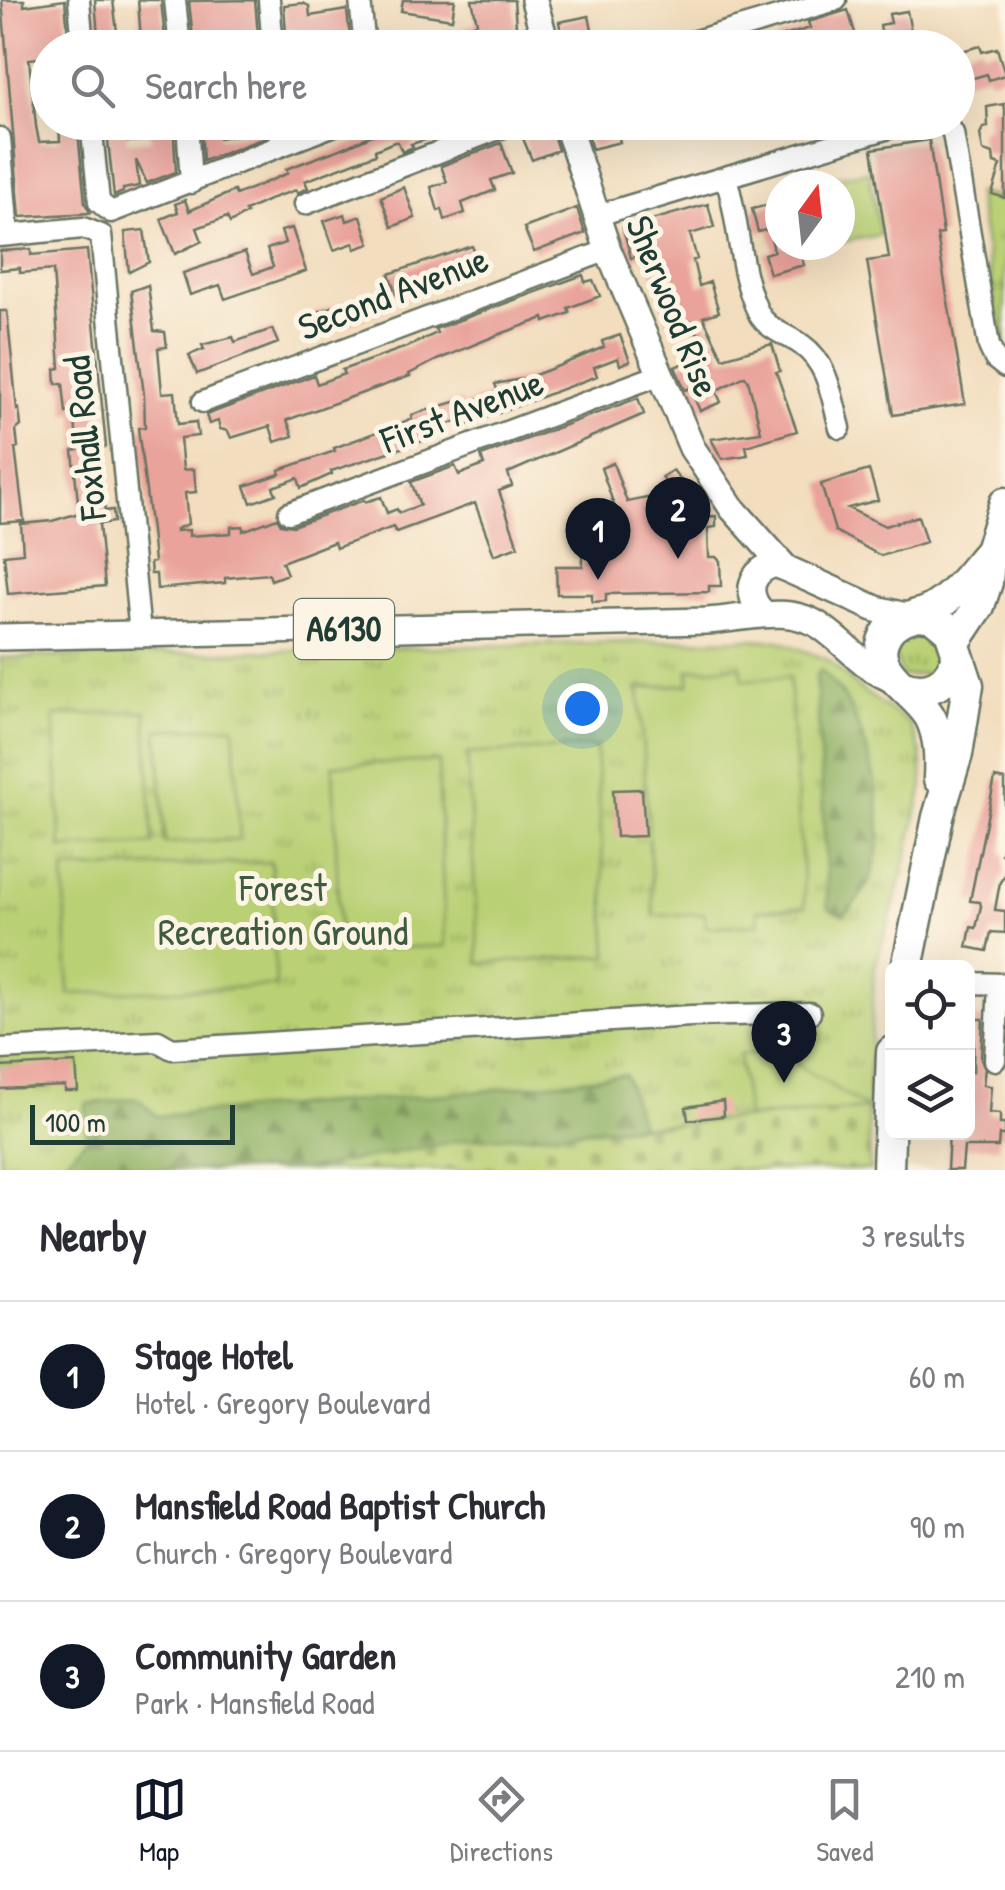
<!DOCTYPE html>
<meta charset="utf-8">
<style>
body{margin:0;font-family:"Patrick Hand",sans-serif;background:#f7f7f7;color:#2b2b33}
.controls{position:absolute;right:30px;bottom:30px;display:grid;overflow:hidden;border-radius:15px;box-shadow:0 10px 40px #0002}
.controls button{width:90px;height:90px;display:grid;place-items:center;padding:0;border:0;border-bottom:2px solid #e1e1e2;background:#fff;color:#2b2b33;font:50px sans-serif}
.compass{position:absolute;left:765px;top:170px;width:90px;height:90px;border-radius:50%;background:#fff;box-shadow:0 10px 40px #0002;rotate:15deg}
.scale{position:absolute;left:30px;bottom:25px;width:205px;box-sizing:border-box;padding-left:10px;border:5px solid #1f3d34;border-top:0;font-size:28px;line-height:35px;white-space:nowrap;color:#1f3d34;-webkit-text-stroke:8px #fcf5e5;paint-order:stroke}
.you{position:absolute;left:582px;top:708px;width:35px;height:35px;margin:-25px;border:8px solid #fff;border-radius:50%;background:#1a73e8;box-shadow:0 0 0 15px #1a73e833}
.badge{display:grid;place-items:center;width:65px;height:65px;border-radius:50%;background:#111827;color:#fff;font-size:32px;font-weight:700}
.pin{position:absolute;translate:-50% -82px;filter:drop-shadow(0 2px 5px #0008)}
.pin::after{content:'';position:absolute;top:52px;width:35px;height:30px;background:inherit;clip-path:polygon(0 0,100% 0,50% 100%)}
.list{margin:0;padding:0;list-style:none}
h2{display:flex;justify-content:space-between;align-items:center;height:130px;margin:0;padding:0 40px;font-size:42px}
h2 small{font-size:32px;font-weight:400;color:#7c7c81}
.list li{display:grid;grid-template-columns:65px 1fr auto;gap:30px;align-items:center;box-sizing:border-box;height:150px;padding:0 40px;border-top:2px solid #e1e1e2}
.list b{display:block;font-size:38px;white-space:nowrap}
.list p{margin:0;font-size:32px;white-space:nowrap;color:#7c7c81}
.list em{font-size:32px;font-style:normal;color:#7c7c81}
.icon{flex:none;width:55px;height:55px;fill:none;stroke:currentColor;stroke-width:2;stroke-linecap:round;stroke-linejoin:round}
.map{position:relative;flex:none;width:1005px;height:1170px;overflow:hidden}
.search{position:absolute;background:#fff;box-shadow:0 10px 40px #0002;left:30px;right:30px;top:30px;height:110px;display:flex;align-items:center;gap:25px;box-sizing:border-box;padding:0 35px;border-radius:55px;color:#7c7c81;font-size:38px}
.sheet{height:580px;background:#fff}
nav{display:flex;justify-content:space-around;align-items:center;box-sizing:border-box;height:140px;border-top:2px solid #e1e1e2;background:#fff;font-size:28px;color:#7c7c81}
nav a{display:grid;justify-items:center;gap:5px}
nav .on{color:#111827}
.map>svg:first-child{display:block}
</style>
<div class="map">
<svg width="1005" height="1170" viewBox="0 0 1005 1170">
<defs>
<pattern id="grass-tufts" width="24" height="20" patternUnits="userSpaceOnUse" patternTransform="scale(2.5)"><rect width="24" height="20" fill="#b9d074"/><path d="M3 7l-1-3M5 7V3M7 7l1-3M15 17l-1-3M17 17v-4M19 17l1-3" fill="none" stroke="#96aa60"/></pattern>
<pattern id="forest-firs" width="22" height="20" patternUnits="userSpaceOnUse" patternTransform="scale(2.5)"><rect width="22" height="20" fill="#92b266"/><path d="M5 1l3.5 6h-7zM16 11l3.5 6h-7z" fill="#779255"/></pattern>
<pattern id="cemetery-stones" width="16" height="16" patternUnits="userSpaceOnUse" patternTransform="scale(2.5)"><rect width="16" height="16" fill="#b9d074"/><path d="M2 7V4a2 2 0 0 1 4 0v3zM10 15v-3a2 2 0 0 1 4 0v3z" fill="#96aa60"/></pattern>
</defs>
<rect width="100%" height="100%" fill="#fcf5e5"/>
<filter id="ink" filterUnits="userSpaceOnUse"><feTurbulence type="fractalNoise" baseFrequency=".01" numOctaves="2"/><feDisplacementMap in="SourceGraphic" scale="20" xChannelSelector="R" yChannelSelector="G"/><feConvolveMatrix kernelMatrix="1 2 1 2 8 2 1 2 1" color-interpolation-filters="sRGB"/></filter>
<filter id="wash" filterUnits="userSpaceOnUse"><feTurbulence type="fractalNoise" baseFrequency=".0048" numOctaves="4" result="noise"/><feDisplacementMap in="SourceGraphic" scale="40" xChannelSelector="R" yChannelSelector="G"/><feGaussianBlur stdDeviation="2.25" result="paint"/><feColorMatrix in="noise" values="0 0 0 0 0 0 0 0 0 0 0 0 0 0 0 0 0 1.4 0 .05"/><feComposite in="paint" operator="in"/></filter>
<g filter="url(#wash)">
<rect width="100%" height="100%" fill="#f2ddbe"/>
<path fill="url(#grass-tufts)" stroke="#6c8654" stroke-width="2.5" d="M976 193 1005 200V346L1002 343Z
M905 626 943 635 940 673 902 676 891 642Z
M752 639 779 641 828 660 860 689 909 723 921 753 923 786 903 874 874 970 868 1109 463 1140 304 1170H0V658Z"/>
<path fill="url(#forest-firs)" stroke="#58784d" stroke-width="2.5" d="M821 670C829 680 840 689 846 700 873 750 896 840 863 892 858 901 850 908 843 915L828 908 816 675Z
M625 1074 641 1125 464 1141 445 1170H56L87 1138 86 1104 137 1098 157 1116 474 1092Z"/>
<path fill="url(#cemetery-stones)" stroke="#6c8654" stroke-width="2.5" d="M868 1109 870 1170H304L463 1140Z"/>
<path fill="#b9d074" stroke="#6c8654" stroke-width="2.5" d="M869 171 880 235 840 242V185L801 183Z
M741 666 743 680 789 677 805 907 758 910V924L706 927 704 913 654 916 639 688 689 684V670Z
M146 711 153 844 61 848 54 716Z
M234 726 240 839 165 843 158 730Z
M596 746 608 956 479 963 467 754Z
M438 761 445 946 340 950 333 765Z
M271 862 276 986 69 994 64 870Z
M774 1050 784 1056 868 1109 747 1117 739 1055Z"/>
<g id="blocks">
<path fill="#e9a39b" d="M2 0H24V6L65 0 69 48H48V57L29 59 36 126 39 142 60 141 59 123 77 122 85 203 90 213 20 217Z
M95 0H113L119 48H99Z
M138 0H161L166 48H148V39L141 40Z
M255 0 259 48H194L189 1Z
M403 0H455L452 19 401 11Z
M472 0H514L517 39 494 47 488 46 486 32 463 41 466 48H403L451 29 450 33 477 23Z
M303 3 309 6 310 16 347 10 351 48H339V45L287 48 284 5Z
M848 10 855 33 848 35 852 48H780L777 38 810 28 808 22Z
M907 11 914 48H884L880 25 891 23 889 14Z
M589 16 595 44 564 48 559 22Z
M980 46 982 52 997 48 1005 75 989 80 987 74 960 82 958 52Z
M1004 104 1005 110V198L992 194 1001 165 994 163 993 154 983 151 980 134 983 128 988 127 987 107Z
M106 122H126L127 142 151 140 150 122H173L176 172 147 183 136 160 139 186 123 189V192L114 196Z
M201 122H218L219 138 251 133 250 122H266L267 137 203 161Z
M398 122H446L450 133 411 144 413 147 402 152 398 142H394L375 150 376 154 305 181 308 188 297 193 296 190 275 197 245 211 247 213 230 223 227 217 197 228 202 241 175 254 161 219 178 212 175 204 185 200 189 211 234 191 236 195 288 173 286 169 348 146 372 135 371 132Z
M583 122H615L620 142 592 149Z
M550 125 558 150 532 160 522 136Z
M929 140 943 234 937 235 965 404 893 415 867 261 889 258 872 149Z
M501 143 512 173 491 180 495 190 462 203 465 213 445 220 442 209 438 211 431 187 447 182 441 166Z
M404 187 415 218 392 227 381 197Z
M780 202V245H798L804 265 770 274 764 254 774 251 769 229 758 232 752 209Z
M708 204 714 227 690 234 697 259 693 260 699 286 710 282 719 312 703 317 723 358 772 344 780 371 776 372 797 431 746 446 748 455 722 459 711 439 761 432 748 380 745 376 716 391 721 402 700 411 690 388 685 390 675 367 707 353 692 321 671 327 648 255 631 258 623 228Z
M577 208 585 233 534 252 524 228Z
M345 214 347 221 361 216 370 244 355 249 354 243 334 250 324 221Z
M292 228 306 271 225 299 220 285 190 295 183 273 245 252 253 274 273 267 267 249 285 243 281 231Z
M144 230 149 262 129 272 125 232Z
M472 246 478 261 444 274 445 277 396 294 389 274Z
M31 249V255L87 250 106 447 98 448 100 469 105 511 113 510 114 522 99 524 105 586 8 594 4 555 23 553 21 524 52 521 79 513 73 451 78 450 74 412 66 413 63 384H56L55 369 60 368 53 270 20 273V268L0 270V251Z
M583 275 585 282 593 280 600 296 568 308 570 313 545 322 544 318 495 336 437 360 409 374 410 376 287 420 293 436 275 442 270 426 231 438 228 431 220 429 218 421 209 424 206 415 314 375 317 384 344 374 342 370 409 346 437 333 435 329Z
M148 285 154 331 165 332 167 347 158 348 162 393 175 392 178 424 196 422 198 436 180 438 183 470 194 469 196 492 185 493 188 524 176 529V531L189 530V536L231 533V527L243 526V531L277 518 281 524 293 526 364 500 365 502 381 497 387 513 397 509 399 513 420 505 411 482 455 466 459 475 484 465 481 456 638 398 644 414 508 473 512 486 499 491 518 546 494 555 475 503 396 532 393 527 336 548 334 542 282 562 287 574 271 580 269 574 225 578V583L157 589 156 574H151L150 563 154 562 151 531 138 428 145 427 144 395 131 291Z
M374 293 380 312 345 324 343 318 310 330 305 316Z
M0 311H7L17 410 19 409 21 426 16 430 18 447 15 448 24 521 0 523Z
M272 329 278 343 197 374 189 355 204 349 202 345 233 337 235 342Z
M620 335 630 361 620 365 618 358 594 367 597 376 472 423 459 427 457 421 435 429 438 436 331 471 332 474 301 488 298 478 273 487 276 494 251 503 245 486 280 474 279 470 335 451 334 448 412 419 411 415 461 400 462 405 498 392 495 384 527 378 561 365 604 347 602 341Z
M613 463 627 502 672 493 662 477 673 470 695 500 661 519 716 516V527L708 528 709 557H716L720 561 721 586H709V592L606 594V601L592 602V594H557L556 566H583L582 532 620 531 619 528H622L601 468Z
M869 470 878 500 848 508 885 526 918 516 926 542 881 556 835 531 821 484Z
M995 778 1005 780V832L1001 854 1005 855V875L1000 882 995 910 1005 911V933L991 932 987 951 967 947 971 927 976 928 981 906 980 902 970 901Z
M642 789 645 836 616 837 613 790Z
M974 1019H983L981 1059 985 1068 983 1085 991 1086 989 1113 1000 1114V1124H1005V1135H999L998 1147H964L962 1170H947L949 1132H968V1071L973 1072Z
M76 1063 78 1091H65V1086L0 1089V1067Z
M723 1101 724 1116 688 1120 686 1107Z"/>
</g>
</g>
<g filter="url(#ink)">
<use href="#blocks" fill-opacity="0" stroke="#697564" stroke-width="2.5"/>
<g fill="none" stroke-linecap="round" stroke-linejoin="round">
<g stroke="#697564" stroke-width="25">
<path id="minor" d="M79 0 83 48
M175 0 180 48
M269 0 273 48
M360 0 365 48
M671 48 836 0
M91 122 99 202 111 212 342 122
M187 122 191 183
M280 122 281 145
M946 122 953 133 989 346 995 359 1005 367
M0 138 8 235
M726 178C740 222 738 272 759 314 768 330 788 335 802 345 829 364 832 399 840 428
M305 204 516 122
M595 216 909 122
M0 236 83 228 101 235 140 634
M203 402 608 250
M289 513 659 375
M968 983 1005 984
M0 1049 158 1041 172 1049 691 1016 810 1013
M995 1060 999 984"/>
</g>
<g stroke="#697564" stroke-width="30">
<path id="major" d="M534 0 547 48
M566 122 608 250 692 448 732 508 783 565
M763 613C744 594 750 570 776 564L876 609 910 617
M0 637 707 621C746 619 789 603 823 628 848 646 865 669 894 680"/>
</g>
<g stroke="#697564" stroke-width="35">
<path id="highway" d="M955 642 979 606 987 582 990 551 1005 503
M901 685C928 696 950 684 957 656
M939 779C940 758 940 738 931 719 917 690 861 669 889 630 901 615 922 617 937 606 958 592 973 570 990 551
M907 968 938 817 957 754 968 685 950 631 933 617 918 615
M888 1170 892 1052"/>
</g>
<use href="#minor" stroke="#fff" stroke-width="20"/>
<use href="#major" stroke="#fff" stroke-width="25"/>
<use href="#highway" stroke="#fff" stroke-width="30"/>
</g>
</g>
<g text-anchor="middle" stroke-width="10" stroke-linejoin="round" paint-order="stroke">
<rect fill="#fcf5e5" stroke="#617469" stroke-width="2.5" x="294" y="599" width="100" height="60" rx="8"/>
<g font-size="35" font-weight="bold" fill="#1f3d34">
<text x="344" y="641">A6130</text>
</g>
<g font-size="38" fill="#1f3d34" stroke="#fcf5e5">
<text transform="translate(393 293) rotate(-21)" y="13">Second Avenue</text>
<text transform="translate(673 306) rotate(68)" y="13">Sherwood Rise</text>
<text transform="translate(462 411) rotate(-21)" y="13">First Avenue</text>
<text transform="translate(85 438) rotate(-96)" y="13">Foxhall Road</text>
</g>
<g font-size="38" fill="#3e5a41" stroke="#fcf5e5">
<text x="283" y="901">Forest<tspan x="283" dy="44">Recreation Ground</tspan></text>
</g>
</g>
</svg>
<div class="controls">
<button><svg class="icon" aria-label="locate" viewBox="0 0 24 24"><circle cx="12" cy="12" r="6"/><path d="M12 2v4M12 18v4M2 12h4M18 12h4"/></svg></button>
<button><svg class="icon" aria-label="layers" viewBox="0 0 24 24"><path d="M12 4l9 5-9 5-9-5zM3 14l9 5 9-5"/></svg></button>
</div>
<svg class="compass" viewBox="-18 -18 36 36"><path d="M0-13l5 13h-10z" fill="#e53935"/><path d="M0 13l5-13h-10z" fill="#7c7c81"/></svg>
<div class="scale">100 m</div>
<div class="you"></div>
<div class="pin badge" style="left:598px;top:580px">1</div>
<div class="pin badge" style="left:678px;top:559px">2</div>
<div class="pin badge" style="left:784px;top:1083px">3</div>
<div class="search"><svg class="icon" aria-label="search" viewBox="0 0 24 24"><circle cx="10" cy="10" r="6"/><path d="M15 15l6 6"/></svg>Search here</div>
</div>
<section class="sheet">
<h2>Nearby<small>3 results</small></h2>
<ul class="list">
<li><span class="badge">1</span><div><b>Stage Hotel</b><p>Hotel · Gregory Boulevard</p></div><em>60 m</em></li>
<li><span class="badge">2</span><div><b>Mansfield Road Baptist Church</b><p>Church · Gregory Boulevard</p></div><em>90 m</em></li>
<li><span class="badge">3</span><div><b>Community Garden</b><p>Park · Mansfield Road</p></div><em>210 m</em></li>
</ul>
</section>
<nav>
<a class="on"><svg class="icon" aria-label="map" viewBox="0 0 24 24"><path d="M3 6l6-2 6 2 6-2v14l-6 2-6-2-6 2zM9 4v14M15 6v14"/></svg>Map</a>
<a><svg class="icon" aria-label="directions" viewBox="0 0 24 24"><path d="M12 3l9 9-9 9-9-9zM9 14v-3h6M13 9l2 2-2 2"/></svg>Directions</a>
<a><svg class="icon" aria-label="saved" viewBox="0 0 24 24"><path d="M7 4h10v16l-5-4-5 4z"/></svg>Saved</a>
</nav>
